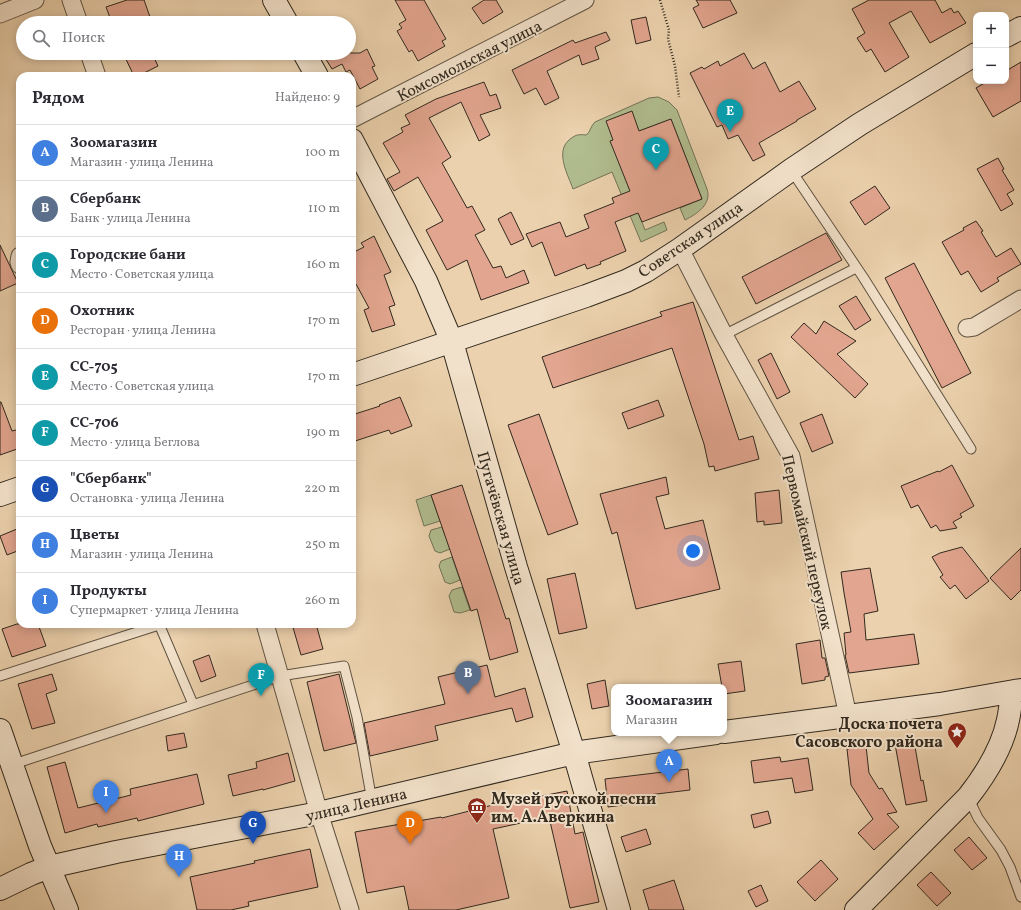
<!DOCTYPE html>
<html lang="ru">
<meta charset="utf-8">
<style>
body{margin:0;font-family:Vollkorn,serif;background:#f7f7f7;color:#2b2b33}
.controls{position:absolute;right:12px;top:12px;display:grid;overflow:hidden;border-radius:8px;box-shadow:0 2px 10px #0003}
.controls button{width:36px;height:36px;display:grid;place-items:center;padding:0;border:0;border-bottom:1px solid #e1e1e2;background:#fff;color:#2b2b33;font:20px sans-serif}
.you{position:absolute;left:693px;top:551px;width:14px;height:14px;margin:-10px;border:3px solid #fff;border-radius:50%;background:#1a73e8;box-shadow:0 0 0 6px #1a73e833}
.badge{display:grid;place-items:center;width:26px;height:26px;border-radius:50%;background:#d93025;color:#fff;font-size:13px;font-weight:700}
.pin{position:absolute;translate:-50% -33px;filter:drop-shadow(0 1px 2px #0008)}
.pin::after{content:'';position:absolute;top:21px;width:14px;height:12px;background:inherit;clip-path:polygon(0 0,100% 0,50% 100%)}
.popup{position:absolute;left:611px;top:684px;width:116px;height:52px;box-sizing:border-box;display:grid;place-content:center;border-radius:8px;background:#fff;filter:drop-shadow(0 1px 3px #0005);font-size:13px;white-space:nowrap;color:#7c7c81}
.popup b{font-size:15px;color:#2b2b33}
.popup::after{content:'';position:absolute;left:50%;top:100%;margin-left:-8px;border:8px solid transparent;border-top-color:#fff}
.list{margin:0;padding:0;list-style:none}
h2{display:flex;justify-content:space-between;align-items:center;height:52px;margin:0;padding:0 16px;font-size:17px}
h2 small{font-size:13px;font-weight:400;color:#7c7c81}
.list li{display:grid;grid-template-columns:26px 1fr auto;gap:12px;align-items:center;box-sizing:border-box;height:56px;padding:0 16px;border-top:1px solid #e1e1e2}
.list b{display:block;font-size:15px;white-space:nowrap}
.list p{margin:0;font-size:13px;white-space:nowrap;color:#7c7c81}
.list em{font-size:13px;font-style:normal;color:#7c7c81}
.icon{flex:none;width:22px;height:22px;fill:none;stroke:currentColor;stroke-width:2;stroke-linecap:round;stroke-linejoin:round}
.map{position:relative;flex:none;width:1021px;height:910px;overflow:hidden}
.search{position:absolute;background:#fff;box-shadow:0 2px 10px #0003;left:16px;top:16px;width:340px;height:44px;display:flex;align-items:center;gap:10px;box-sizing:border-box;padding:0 14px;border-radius:22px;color:#7c7c81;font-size:15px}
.panel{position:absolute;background:#fff;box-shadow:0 2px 10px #0003;left:16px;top:72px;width:340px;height:556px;border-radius:12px}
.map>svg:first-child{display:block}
</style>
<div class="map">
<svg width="1021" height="910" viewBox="0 0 1021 910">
<rect width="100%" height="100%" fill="#ebd1ad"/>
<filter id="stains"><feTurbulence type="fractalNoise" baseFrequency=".005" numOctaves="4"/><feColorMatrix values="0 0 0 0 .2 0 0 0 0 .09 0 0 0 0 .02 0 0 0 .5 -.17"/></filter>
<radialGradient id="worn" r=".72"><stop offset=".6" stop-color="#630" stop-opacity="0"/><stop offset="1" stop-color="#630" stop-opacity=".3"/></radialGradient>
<path fill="#b1bd8f" stroke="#717356" d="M658 97 669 102 677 110 707 189C712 204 697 214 685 220L680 208 702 199 671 119 639 131 631 111 613 140 611 141 645 230 664 222 667 230 641 242 612 172 573 189C568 175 555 152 569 140 575 135 578 134 586 135 590 133 590 127 595 122L649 98Z
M431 495 440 521 424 526 416 500Z
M442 527 450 549 440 553 435 551 429 536 431 530Z
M452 557 460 580 450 584 445 582 439 566 441 561Z
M462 587 470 610 460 613 454 612 449 596 452 590Z"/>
<path fill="#e2a58f" stroke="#31291e" d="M127 0H144L150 17 133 23H112L106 7Z
M395 0H424L446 39 442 41 445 46 418 61 412 50 409 52 397 31 402 28 399 24 406 20Z
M484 0H496L503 12 483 24 472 8Z
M696 0H730L737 13 703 28 693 8 699 5Z
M869 0H935L942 13 951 8 954 13 958 11 966 23 930 43 911 11 889 23 909 57 885 72 871 49 866 52 857 38 865 33 852 9Z
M646 17 651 40 636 44 631 20Z
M606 32 610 40 595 47 599 59 582 65 579 55 547 71 559 98 545 105 536 88 524 94 512 70 573 40 575 43Z
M367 49 375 66 372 67 378 79 360 89 350 70 346 72 342 64 332 69 322 53H360Z
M123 53H152L158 66 138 76H134Z
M744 53 753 69 765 62 780 92 799 81 816 109 797 120V121L759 143 765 155 753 161 738 135 728 139 722 125 717 127 690 73 702 67 704 69 718 61 720 66Z
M1021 62V101L993 117 976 88 988 81H1006V71Z
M484 82 490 96 496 94 501 108 480 115 490 135 479 141 461 102 429 118 451 157 442 163 467 208 472 206 485 230 475 235 493 268 501 266 506 278 524 270 529 283 481 300 467 260 447 270 426 230 443 221 418 177 394 191 387 179 400 172 383 143 403 132 401 128 410 124 405 115 436 99Z
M632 111 639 131 671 119 702 199 642 222 638 213 615 222 626 251 600 262 601 264 587 269 585 264 555 276 542 242 532 247 526 234 560 222 566 237 589 228 584 215 614 203 612 198 630 191 610 141 613 140 606 121Z
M998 158 1004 169 1002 170 1014 190 1007 194 1013 204 1001 211 977 169Z
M875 186 890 208 865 225 850 202Z
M511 212 524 239 511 245 498 219Z
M976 221 983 231 981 232 996 257 1011 248 1021 264 997 278 999 281 981 292 968 271 961 275 942 242 964 230 963 228Z
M826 233 842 260 756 304 742 277Z
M374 236 391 272 384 275 395 305 389 307 395 325 372 332 364 310 369 308 356 284 352 286V253L364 247 361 243Z
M0 245 18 283 0 291Z
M914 263 971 373 942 388 885 278Z
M856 296 871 320 855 330 839 306Z
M693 302 739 440 753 436 759 459 715 471 714 466 709 467 704 444 672 348 553 388 542 357 662 316 660 312Z
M824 321 856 341 837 354 868 384 855 398 791 337 804 323 816 334Z
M771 353 790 392 777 399 758 360Z
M400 397 412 426 391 434 389 430 352 442V415L380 406 379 405Z
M658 400 664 416 628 429 622 413Z
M0 402H1L12 431 20 429V448L0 455Z
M539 414 578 524 548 535 508 425Z
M822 414 833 443 812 452 800 423Z
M952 465 974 506 960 514 962 517 953 522 957 528 940 531 936 525 931 528 918 505 911 508 901 486 938 471 939 472Z
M666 477 669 494 656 497 665 529 703 520 720 589 636 609 617 532 612 534 600 494Z
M462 485 506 619 509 618 518 652 490 660 477 609 471 611 431 495Z
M779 490 782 523 764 525V521L757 522 755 493Z
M17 529 20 537V550L7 555 0 536Z
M962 547 989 581 966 599 955 585 950 589 940 577 943 575 932 557 940 553Z
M1021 548V590L1011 600 990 578Z
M870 568 878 611 864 614 866 640 914 634 919 664 849 673 845 655H846L844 633 851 632 844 593 841 572Z
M575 573 587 628 559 634 547 579Z
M17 624H38L46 646 12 657 2 629Z
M292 624H316L323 649 301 655Z
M820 640 822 658H825L829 676 825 677V680L802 684 796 644Z
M209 655 216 676 201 682 193 661Z
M741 661 745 691 724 694V687H722L718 664Z
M487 665 495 697 525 688 533 717 516 722 512 708 435 726 438 740 370 756 364 723 445 704 438 677Z
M52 674 57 690 46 694 55 723 32 729 18 684Z
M339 674 356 743 324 751 307 682Z
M605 680 609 706 592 709 587 684Z
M184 733 187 747 168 751 166 736Z
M914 741 921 781 923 780 927 801 906 805 895 744Z
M866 746 869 773 879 789 882 788 897 812 887 814 899 827 874 850 858 833 873 819 851 785 847 749Z
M288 753 295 781 263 790V789L233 796 228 775 257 768 256 762Z
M780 757 781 762 808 758 813 790 795 793 792 778 754 783 751 761Z
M65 762 78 808 131 795 130 789 197 774 204 804 138 821 137 818 98 827 97 824 65 833 47 767Z
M688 769 690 790 640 796 641 798 637 799 638 803 608 807 605 779Z
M567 791 575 834 583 832 599 902 570 908 549 817 493 829 509 898 456 910H409L404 886 367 893 355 832 441 817 442 818 520 798 521 800Z
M768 811 771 823 754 828 751 815Z
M646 829 651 844 626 852 621 837Z
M969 837 987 858 972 870 954 850Z
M310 849 318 887 248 902 249 906 231 910H197L190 877 255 863 254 861Z
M821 860 838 879 815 901 797 882Z
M931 872 951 893 937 906 917 885Z
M674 880 684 910H649L643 890Z
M761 885 768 901 756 907 748 891Z"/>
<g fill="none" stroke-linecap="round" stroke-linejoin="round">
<g stroke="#605342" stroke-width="11">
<path id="lane" d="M791 170 863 277 971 449
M724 335 856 268
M159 624 193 704
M0 676 162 624
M11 765 280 676 344 666 357 717 372 801
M968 797 978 818 1001 850 1010 867 1021 897"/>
</g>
<g stroke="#605342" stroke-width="19">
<path id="street" d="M71 0 79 23
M0 14 35 0
M89 53 97 76
M352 119 585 0
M680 249 724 335 791 456 848 716
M20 256 19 262 20 265
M967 328 974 327 1021 299
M265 624 319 813 350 910"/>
</g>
<g stroke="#31291e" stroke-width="24">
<path id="secondary" d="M274 0 287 23
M1006 36 1021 28
M304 53 317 76
M352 140 426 281 452 342 516 567 574 753 619 910
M352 375 586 296 626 281 646 271 680 249 791 170 860 124 976 54
M0 495 20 488
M0 730 40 846 67 910
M724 732 940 704 1021 690
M0 889 31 874 49 867 116 852 319 813 574 753 716 733
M856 910 968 797C986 774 1002 749 1008 720 1010 711 1011 701 1012 692"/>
</g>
<path stroke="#31291e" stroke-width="2.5" stroke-dasharray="1 2" stroke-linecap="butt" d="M660 0 669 30 668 39 675 66 679 97"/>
<use href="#lane" stroke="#f2e1ca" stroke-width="9"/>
<use href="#street" stroke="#f2e1ca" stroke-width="17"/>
<use href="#secondary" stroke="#f2e1ca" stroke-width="22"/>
</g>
<defs>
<g id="sight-pin" transform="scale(1)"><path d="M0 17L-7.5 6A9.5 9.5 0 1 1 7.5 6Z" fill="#8f2418" stroke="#f2e1ca"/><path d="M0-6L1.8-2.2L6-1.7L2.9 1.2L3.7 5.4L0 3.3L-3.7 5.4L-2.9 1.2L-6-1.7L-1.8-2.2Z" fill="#fff"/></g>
<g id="museum-pin" transform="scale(1)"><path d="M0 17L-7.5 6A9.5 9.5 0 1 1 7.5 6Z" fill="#8f2418" stroke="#f2e1ca"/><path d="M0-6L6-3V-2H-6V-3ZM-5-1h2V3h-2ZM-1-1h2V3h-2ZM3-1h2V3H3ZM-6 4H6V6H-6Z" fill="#fff"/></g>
</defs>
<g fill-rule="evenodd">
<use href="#sight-pin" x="957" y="732"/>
<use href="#museum-pin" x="477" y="807"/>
</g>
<g text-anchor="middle" stroke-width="4" stroke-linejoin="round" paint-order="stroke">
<g font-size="16" fill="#31291e" stroke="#f2e1ca">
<text transform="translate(469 60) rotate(-27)" y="6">Комсомольская улица</text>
<text transform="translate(690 239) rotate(-34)" y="6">Советская улица</text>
<text transform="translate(502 518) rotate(74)" y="6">Пугачёвская улица</text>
<text transform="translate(808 542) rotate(77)" y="6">Первомайский переулок</text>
<text transform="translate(356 804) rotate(-13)" y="6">улица Ленина</text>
</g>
<g font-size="16" font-weight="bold" fill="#31291e" stroke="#f2e1ca" text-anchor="end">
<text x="943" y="729">Доска почета<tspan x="943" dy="18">Сасовского района</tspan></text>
<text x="491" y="804" text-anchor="start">Музей русской песни<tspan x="491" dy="18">им. А.Аверкина</tspan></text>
</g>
</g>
<rect width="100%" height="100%" filter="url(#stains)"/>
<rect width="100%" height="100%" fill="url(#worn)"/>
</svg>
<div class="controls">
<button>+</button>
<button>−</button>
</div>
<div class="you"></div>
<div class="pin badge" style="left:669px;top:782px;background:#3f7fe0">A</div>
<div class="popup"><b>Зоомагазин</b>Магазин</div>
<div class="pin badge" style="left:468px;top:694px;background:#5c6f8a">B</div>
<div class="pin badge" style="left:656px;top:170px;background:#0f9aa8">C</div>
<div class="pin badge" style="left:410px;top:844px;background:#e8710a">D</div>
<div class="pin badge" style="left:730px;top:132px;background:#0f9aa8">E</div>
<div class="pin badge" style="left:261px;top:696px;background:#0f9aa8">F</div>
<div class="pin badge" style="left:253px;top:844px;background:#1a4fb4">G</div>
<div class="pin badge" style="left:179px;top:877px;background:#3f7fe0">H</div>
<div class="pin badge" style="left:106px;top:813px;background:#3f7fe0">I</div>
<div class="search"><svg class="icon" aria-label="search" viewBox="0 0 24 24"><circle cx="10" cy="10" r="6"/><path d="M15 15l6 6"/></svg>Поиск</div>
<section class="panel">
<h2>Рядом<small>Найдено: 9</small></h2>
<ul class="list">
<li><span class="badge" style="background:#3f7fe0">A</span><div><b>Зоомагазин</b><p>Магазин · улица Ленина</p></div><em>100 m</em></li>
<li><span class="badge" style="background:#5c6f8a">B</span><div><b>Сбербанк</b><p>Банк · улица Ленина</p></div><em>110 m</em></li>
<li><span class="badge" style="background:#0f9aa8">C</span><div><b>Городские бани</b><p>Место · Советская улица</p></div><em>160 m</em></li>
<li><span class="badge" style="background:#e8710a">D</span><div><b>Охотник</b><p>Ресторан · улица Ленина</p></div><em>170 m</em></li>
<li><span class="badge" style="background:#0f9aa8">E</span><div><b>СС-705</b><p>Место · Советская улица</p></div><em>170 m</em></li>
<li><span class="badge" style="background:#0f9aa8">F</span><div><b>СС-706</b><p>Место · улица Беглова</p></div><em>190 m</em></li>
<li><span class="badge" style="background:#1a4fb4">G</span><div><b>&quot;Сбербанк&quot;</b><p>Остановка · улица Ленина</p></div><em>220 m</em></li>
<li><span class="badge" style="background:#3f7fe0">H</span><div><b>Цветы</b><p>Магазин · улица Ленина</p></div><em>250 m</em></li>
<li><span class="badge" style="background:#3f7fe0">I</span><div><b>Продукты</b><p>Супермаркет · улица Ленина</p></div><em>260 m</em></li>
</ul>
</section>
</div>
